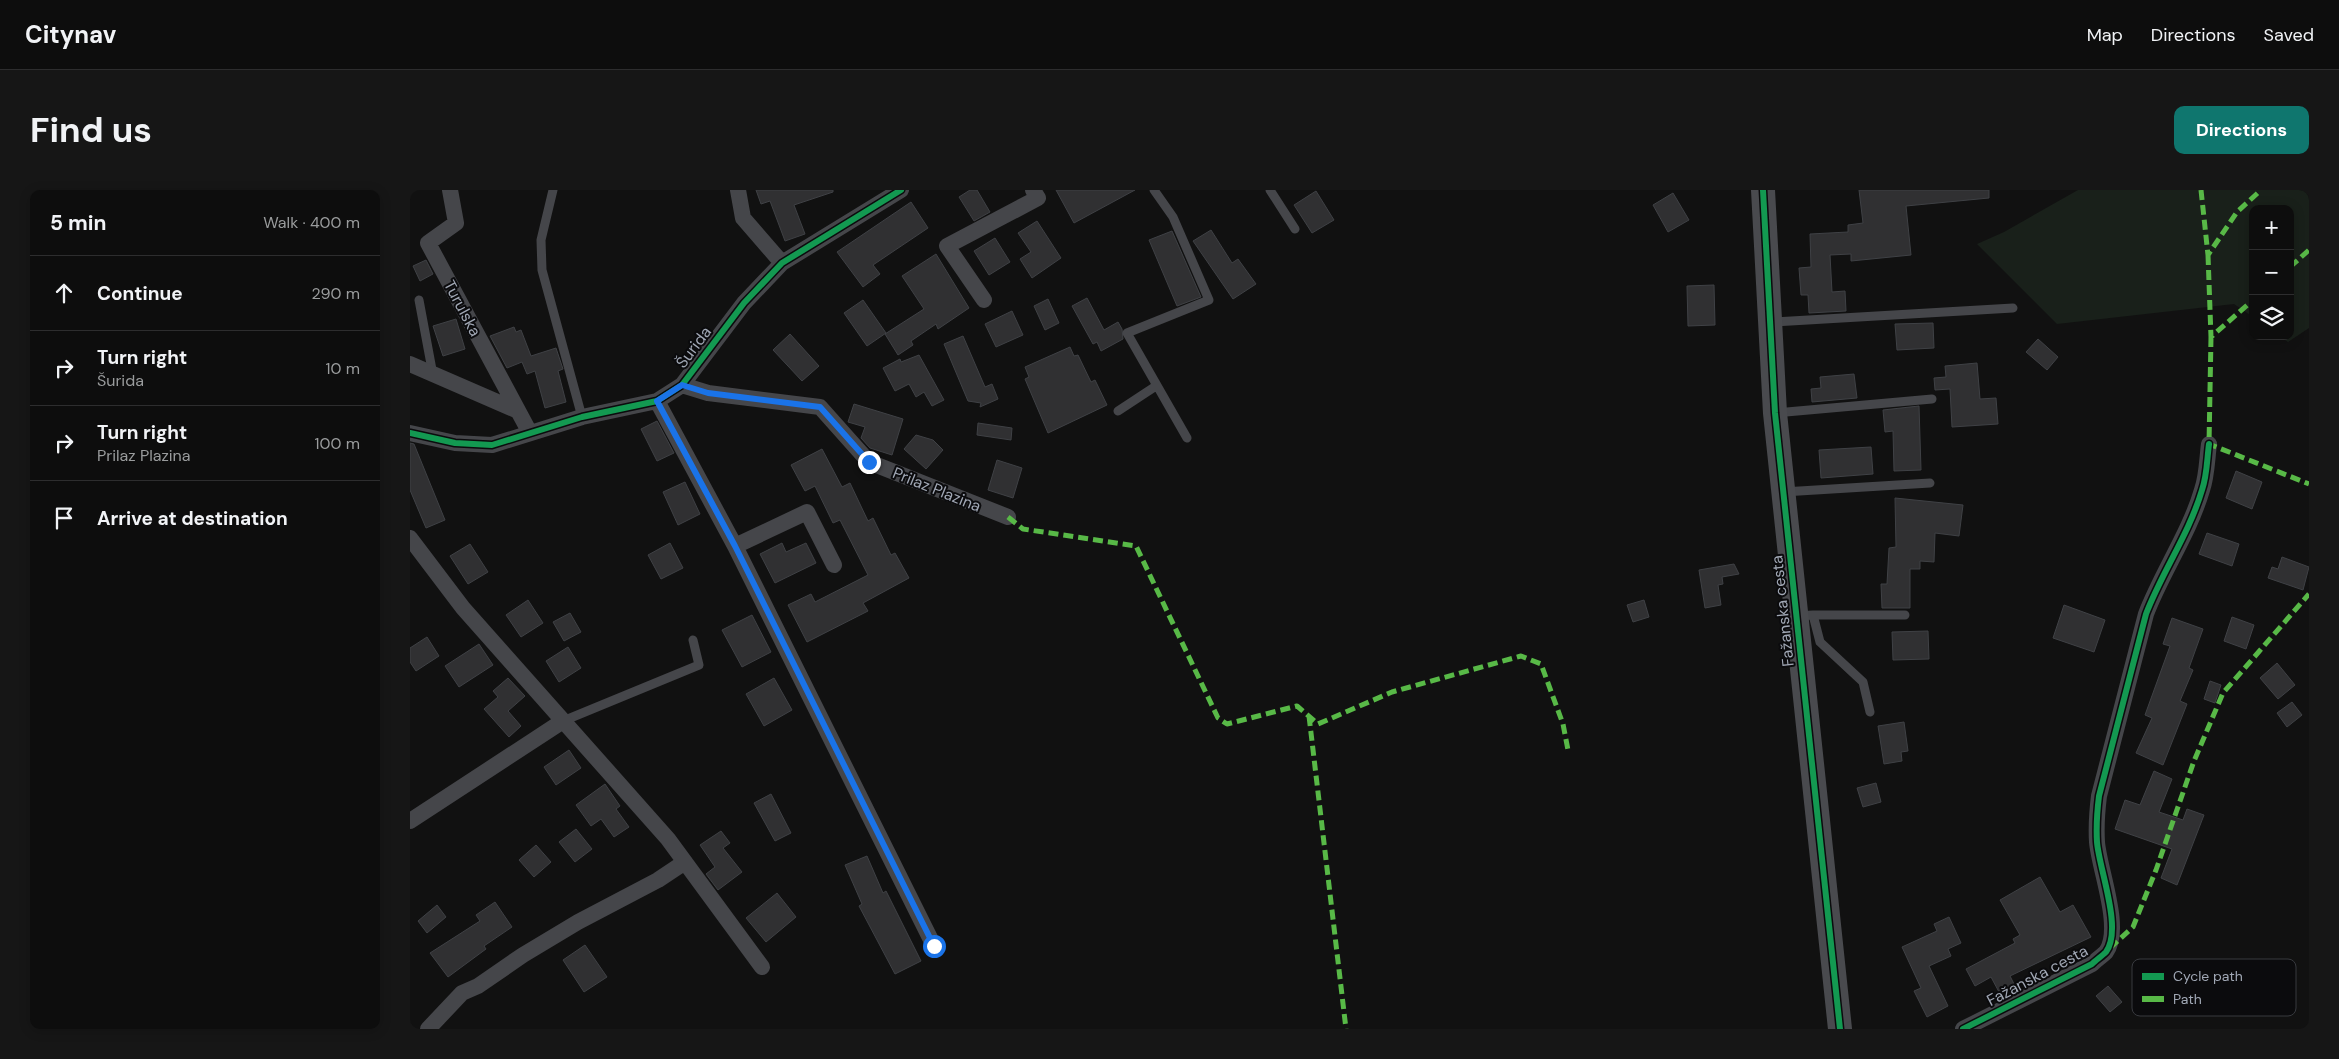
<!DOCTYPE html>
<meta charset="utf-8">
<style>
body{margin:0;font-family:"DM Sans",sans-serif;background:#161616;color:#f1f3f6}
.controls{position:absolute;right:15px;top:15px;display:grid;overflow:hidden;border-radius:10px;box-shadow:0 2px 12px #0003}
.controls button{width:45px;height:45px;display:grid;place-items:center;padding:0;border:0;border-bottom:1px solid #2d2d2e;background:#0d0d0d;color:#f1f3f6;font:25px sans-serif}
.stop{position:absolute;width:15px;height:15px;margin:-11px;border:4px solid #1a73e8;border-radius:50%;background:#fff}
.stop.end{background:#1a73e8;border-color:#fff;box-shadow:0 1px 5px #0008}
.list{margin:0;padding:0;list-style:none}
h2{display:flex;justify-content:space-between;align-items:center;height:65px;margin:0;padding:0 20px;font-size:21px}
h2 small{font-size:16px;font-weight:400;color:#9a9c9d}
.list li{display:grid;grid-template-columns:32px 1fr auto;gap:15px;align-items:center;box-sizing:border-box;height:75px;padding:0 20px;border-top:1px solid #2d2d2e}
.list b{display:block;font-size:19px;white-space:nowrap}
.list p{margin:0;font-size:16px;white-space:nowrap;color:#9a9c9d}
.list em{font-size:16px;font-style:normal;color:#9a9c9d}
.icon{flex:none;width:28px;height:28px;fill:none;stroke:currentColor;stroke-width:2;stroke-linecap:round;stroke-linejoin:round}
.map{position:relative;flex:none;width:1899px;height:839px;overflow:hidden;border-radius:10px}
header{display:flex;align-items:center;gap:30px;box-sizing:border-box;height:70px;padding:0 25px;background:#0d0d0d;border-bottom:1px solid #2d2d2e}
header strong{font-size:24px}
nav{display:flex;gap:28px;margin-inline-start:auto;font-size:18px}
.intro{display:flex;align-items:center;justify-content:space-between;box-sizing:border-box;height:120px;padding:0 30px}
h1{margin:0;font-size:35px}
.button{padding:12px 22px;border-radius:10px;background:#0f766e;color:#fff;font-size:18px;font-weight:700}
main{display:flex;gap:30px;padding:0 30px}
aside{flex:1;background:#0d0d0d;border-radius:10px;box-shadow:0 2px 12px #0003}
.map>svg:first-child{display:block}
</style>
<header>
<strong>Citynav</strong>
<nav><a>Map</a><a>Directions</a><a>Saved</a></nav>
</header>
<div class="intro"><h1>Find us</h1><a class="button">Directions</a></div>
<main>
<aside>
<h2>5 min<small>Walk · 400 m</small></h2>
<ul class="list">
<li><svg class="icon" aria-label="ahead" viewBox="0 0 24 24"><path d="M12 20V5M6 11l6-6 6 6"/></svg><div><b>Continue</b></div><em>290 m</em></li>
<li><svg class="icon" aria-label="right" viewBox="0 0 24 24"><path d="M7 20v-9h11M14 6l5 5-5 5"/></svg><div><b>Turn right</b><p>Šurida</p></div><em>10 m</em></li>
<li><svg class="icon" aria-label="right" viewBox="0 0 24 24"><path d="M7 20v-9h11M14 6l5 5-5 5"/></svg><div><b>Turn right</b><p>Prilaz Plazina</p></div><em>100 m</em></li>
<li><svg class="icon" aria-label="arrive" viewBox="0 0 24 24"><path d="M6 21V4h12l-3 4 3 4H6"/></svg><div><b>Arrive at destination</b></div></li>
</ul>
</aside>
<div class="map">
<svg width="1899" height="839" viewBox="0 0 1899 839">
<rect width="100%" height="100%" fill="#111"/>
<path fill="#19201a" d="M1668 0H1899V138L1878 152 1869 146H1880V19H1843V127L1824 114 1647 134 1567 54 1594 42Z"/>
<path fill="#303032" stroke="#3f4145" d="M346 0H423V2L384 15 395 44 375 51 360 11 351 14Z
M560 0H567L580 22 564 31 549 7Z
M646 0H725L664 33Z
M1449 0H1579V8L1496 16 1501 65 1441 71V64L1420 65 1422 102 1435 101 1436 121 1399 123 1398 105H1391L1389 78 1401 77 1400 44 1438 42V35L1453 33Z
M906 1 924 30 902 43 884 15Z
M1263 3 1279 30 1258 42 1243 15Z
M501 12 518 38 463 75 470 84 453 97 427 62Z
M627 31 651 68 622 88 610 69 621 62 608 43Z
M801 40 822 73 828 69 846 94 823 109 783 51Z
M762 41 791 107 767 116 739 50Z
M585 48 600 72 579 85 564 61Z
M526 64 559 118 528 139 526 134 501 151 503 155 488 165 475 144 514 119 492 86Z
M16 70 23 84 10 91 3 76Z
M1304 95 1305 135 1278 136 1277 96Z
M677 108 694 140 708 132 712 139 713 149 691 161 687 152 683 154 662 116Z
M638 109 649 133 635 140 624 116Z
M453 110 476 143 457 156 434 123Z
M602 121 613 145 586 157 575 134Z
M46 129 55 159 33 166 23 136Z
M1523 133 1524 158 1487 160 1485 134Z
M104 137 106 142 111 140 121 166 146 158 153 179 148 181 156 212 135 218 125 181 117 184 112 172 97 178 80 146Z
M380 144 409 176 392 191 363 160Z
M553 146 575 197 582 194 588 209 570 217 571 213 558 211 534 154Z
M1628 149 1648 167 1637 180 1616 162Z
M660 157 664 166 668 165 681 192 685 190 697 215 638 243 615 189 619 187 615 177Z
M509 165 534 210 522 216 514 202 506 207 499 194 485 201 473 178 490 169 491 172Z
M1567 173 1570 209 1586 208 1588 234 1542 237 1540 199 1525 200 1524 188 1536 187 1535 176Z
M1444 184 1447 208 1402 212 1401 199 1411 198 1410 187Z
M444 214 493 229 482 265 460 258 451 248 455 237 438 232Z
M1509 216 1511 280 1484 281 1483 241 1475 242 1473 220Z
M247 231 264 263 247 271 231 239Z
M568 233 602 238 601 250 567 245Z
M506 245 523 250 533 260 516 279 494 259Z
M0 253 4 254 35 330 16 338 0 300Z
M1461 257 1463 284 1411 288 1409 260Z
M412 259 432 297 440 293 458 331 463 328 481 365 485 363 499 388 453 413 458 421 397 452 378 415 401 404 405 412 458 385 430 330 423 333 405 296 395 301 381 275Z
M587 270 612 278 603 308 578 300Z
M1826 281 1852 292 1842 319 1816 308Z
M275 292 290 324 268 335 253 302Z
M1485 308 1553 315 1549 346 1525 343 1524 372 1510 371V379H1500V418H1472L1471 394H1477L1479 358 1486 357Z
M1797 343 1829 354 1822 376 1789 364Z
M260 353 273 378 251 389 238 365Z
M372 353 376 362 396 353 406 373 365 393 350 364Z
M60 354 78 382 58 394 40 366Z
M1872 367 1899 377 1893 400 1858 388 1862 377 1868 379Z
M1324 374 1329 384 1312 387 1313 394 1308 395 1311 415 1295 418 1289 380Z
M118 410 133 433 111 447 96 425Z
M1234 410 1239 427 1223 432 1217 415Z
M1654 415 1695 430 1684 462 1643 448Z
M160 423 171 442 154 451 143 432Z
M342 425 361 462 332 477 312 440Z
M1822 427 1844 435 1836 459 1814 451Z
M1762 428 1793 439 1779 478 1783 480 1770 511 1777 514 1753 575 1726 563 1742 528 1735 525 1760 456 1753 454Z
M1518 441 1519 469 1483 470 1482 442Z
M17 447 29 466 6 481 0 472V458Z
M69 454 83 475 49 497 35 476Z
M158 457 171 478 149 492 136 471Z
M1867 473 1885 495 1868 509 1850 488Z
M98 488 115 506 98 521 111 536 99 547 74 519 88 507 83 501Z
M364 488 382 520 354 536 336 504Z
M1800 491 1811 495 1805 513 1794 509Z
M1882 512 1892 525 1877 537 1867 523Z
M1494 532 1498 561 1491 562 1492 571 1474 574 1468 536Z
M159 560 171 578 146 595 134 577Z
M1744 581 1762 589 1749 622 1773 630 1777 619 1794 625 1767 695 1751 688 1762 659 1705 639 1715 610 1730 615Z
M1466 593 1471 612 1453 617 1447 598Z
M195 594 210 616 206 619 219 637 204 647 191 629 181 636 166 615Z
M361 604 381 643 365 651 344 613Z
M166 639 182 659 165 672 149 652Z
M311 641 320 653 313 658 332 682 308 700 296 684 305 677 290 655Z
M126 655 141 672 124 687 109 670Z
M457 666 473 703 476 701 511 771 485 784 449 716 452 714 435 675Z
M1630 687 1650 722 1663 715 1681 747 1600 786 1604 794 1589 802 1581 787 1565 796 1556 779 1605 753 1603 749 1610 745 1590 710Z
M367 703 386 727 356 752 336 728Z
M85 712 102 737 74 756 76 759 38 787 20 763 70 731 66 725Z
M27 715 36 727 17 743 8 731Z
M1539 727 1551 753 1538 759 1541 766 1519 776 1538 816 1517 827 1504 801 1511 798 1492 757 1527 741 1524 734Z
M175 755 197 787 174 802 153 770Z
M1698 796 1712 812 1700 822 1686 806Z"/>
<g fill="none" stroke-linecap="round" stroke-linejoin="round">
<path stroke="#45464a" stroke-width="9" d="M143 0 131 50 132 80 172 227
M744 0 763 27 799 110 717 143 777 248
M860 0 885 39
M9 110 23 185
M1362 132 1603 118
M708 221 746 196
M1365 223 1522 209
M1373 302 1520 293
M1403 425H1495
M1386 426 1403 425 1410 452 1453 492 1460 522
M153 531 289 475 283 450"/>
<path stroke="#45464a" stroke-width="16" d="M40 0 46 33 18 53 120 243
M328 0 333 28 372 73
M574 110 537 56 628 8 623 0
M0 174 108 221
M272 195 298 203 410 217 459 272 598 327
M247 211 325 356 524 756
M0 243 45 253 82 255 172 227 247 211 272 195 334 113 372 73 491 0
M0 348 53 418 258 649 352 777
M325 356 397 322 424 375
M0 631 153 531
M18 839 52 803 68 796 113 765 168 732 248 690 275 672
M1553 839 1682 774C1686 770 1692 766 1696 762 1713 739 1689 679 1687 652 1686 636 1687 622 1689 606L1736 424C1752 382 1779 344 1792 300 1797 286 1797 269 1799 254"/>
<path stroke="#494a4e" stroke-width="24" d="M1353 0 1365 223 1430 839"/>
<path stroke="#58b947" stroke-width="5" stroke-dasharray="10 5" stroke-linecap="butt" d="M1791 0 1798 65 1827 22 1851 0
M1798 65 1801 147 1843 110
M1880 77 1899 60
M1801 147 1799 254 1899 294
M598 327 613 339 726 356 808 528 817 534 887 516 908 534 982 502 1111 466 1131 474 1153 534 1158 560
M899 526 936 839
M1700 758 1723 737 1746 680 1784 571 1813 503 1899 404"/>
<g stroke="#0b0b0d" stroke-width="9">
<path id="cycleway" d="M1353 0 1365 223 1430 839
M0 243 45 253 82 255 172 227 247 211 272 195 334 113 372 73 491 0
M1553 839 1682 774C1686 770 1692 766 1696 762 1713 739 1689 679 1687 652 1686 636 1687 622 1689 606L1736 424C1752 382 1779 344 1792 300 1797 286 1797 269 1799 254"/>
</g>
<use href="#cycleway" stroke="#139951" stroke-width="6"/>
</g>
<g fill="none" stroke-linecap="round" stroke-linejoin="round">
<path stroke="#1a73e8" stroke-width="6" d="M459 272 410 217 298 203 272 195 247 211 325 356 524 756"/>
</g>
<g text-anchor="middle" stroke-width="4" stroke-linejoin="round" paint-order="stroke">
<g font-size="16" fill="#a0a7b4" stroke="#0b0b0d">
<text transform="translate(53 118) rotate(62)" y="6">Turulska</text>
<text transform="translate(283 157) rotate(-53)" y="6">Šurida</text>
<text transform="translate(527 299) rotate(22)" y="6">Prilaz Plazina</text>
<text transform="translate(1372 421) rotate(-96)" y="6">Fažanska cesta</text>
<text transform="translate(1627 785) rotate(-28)" y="6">Fažanska cesta</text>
</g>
</g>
<rect x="1722" y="769" width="164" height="57" rx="8" fill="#0b0b0d" stroke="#383a3f" stroke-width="1"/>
<rect x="1732" y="783" width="22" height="7" fill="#139951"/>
<rect x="1732" y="806" width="22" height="6" fill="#58b947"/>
<g font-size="14" fill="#a0a7b4">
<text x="1763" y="791">Cycle path</text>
<text x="1763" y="814">Path</text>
</g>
</svg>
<div class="controls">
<button>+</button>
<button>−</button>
<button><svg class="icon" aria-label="layers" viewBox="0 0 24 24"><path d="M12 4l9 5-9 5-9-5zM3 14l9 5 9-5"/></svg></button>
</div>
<div class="stop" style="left:524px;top:756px"></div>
<div class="stop end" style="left:459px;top:272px"></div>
</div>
</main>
